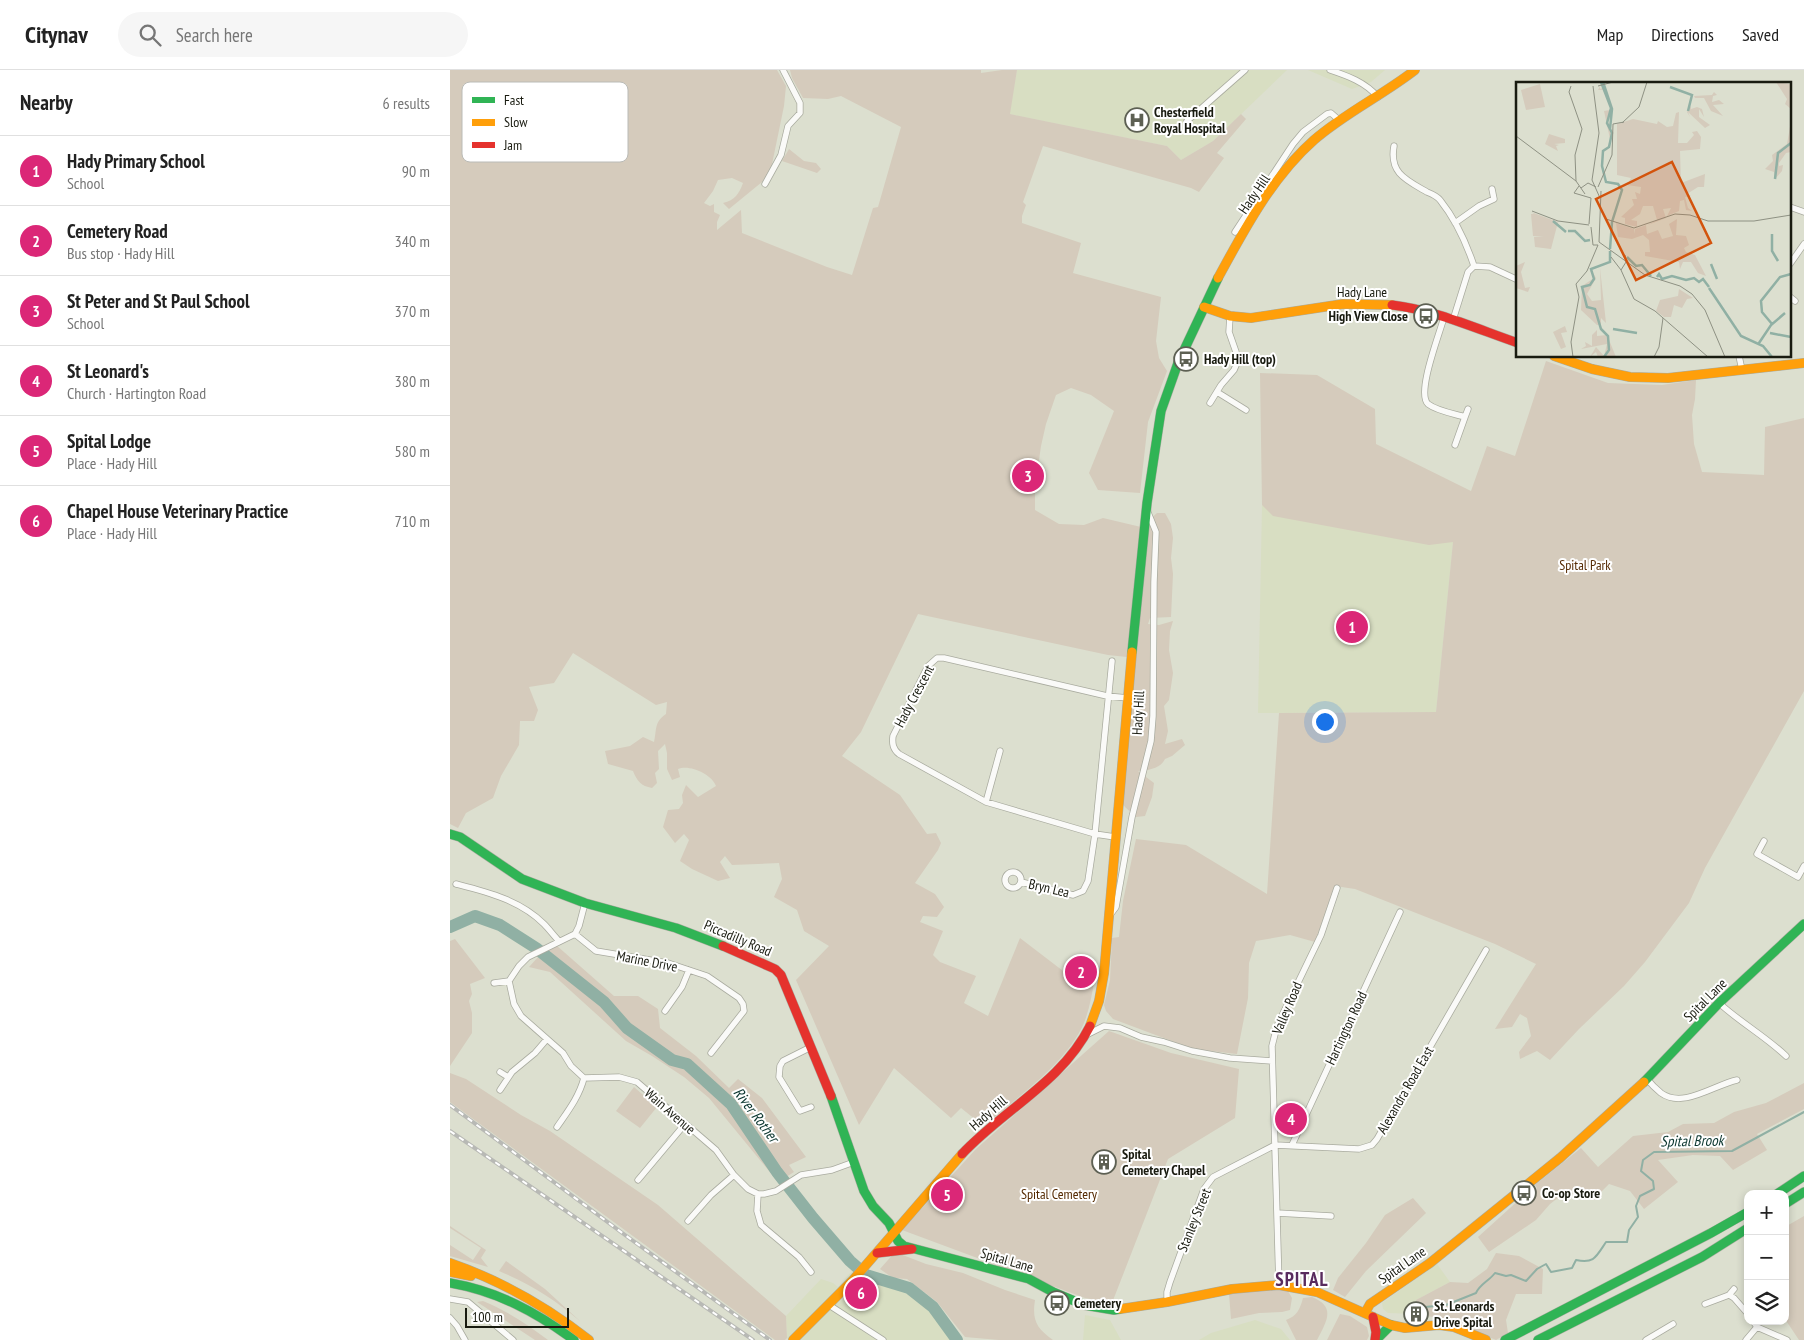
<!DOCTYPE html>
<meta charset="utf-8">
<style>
body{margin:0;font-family:"PT Sans Narrow",sans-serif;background:#f6f6f6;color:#222}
.controls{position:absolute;right:15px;bottom:15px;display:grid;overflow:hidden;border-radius:10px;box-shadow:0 2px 8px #0003}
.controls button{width:45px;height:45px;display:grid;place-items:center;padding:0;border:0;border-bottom:1px solid #e0e0e0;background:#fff;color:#222;font:25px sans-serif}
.scale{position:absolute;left:15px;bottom:12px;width:104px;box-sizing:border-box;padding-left:5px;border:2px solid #191b10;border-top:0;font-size:14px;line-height:18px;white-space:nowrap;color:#191b10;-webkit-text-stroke:4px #fff;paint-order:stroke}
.you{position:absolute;left:874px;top:651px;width:18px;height:18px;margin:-12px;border:4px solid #fff;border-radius:50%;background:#1a73e8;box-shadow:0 0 0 8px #1a73e833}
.badge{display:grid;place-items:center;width:32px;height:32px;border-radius:50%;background:#db2777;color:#fff;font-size:16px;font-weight:700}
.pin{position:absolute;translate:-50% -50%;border:2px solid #fff;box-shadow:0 1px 5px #0006}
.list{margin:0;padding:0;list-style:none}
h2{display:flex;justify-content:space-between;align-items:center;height:65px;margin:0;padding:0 20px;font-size:21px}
h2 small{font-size:16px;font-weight:400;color:#767676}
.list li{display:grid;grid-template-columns:32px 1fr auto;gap:15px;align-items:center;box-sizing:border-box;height:70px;padding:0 20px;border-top:1px solid #e0e0e0}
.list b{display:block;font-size:19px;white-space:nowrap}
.list p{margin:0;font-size:16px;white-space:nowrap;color:#767676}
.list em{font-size:16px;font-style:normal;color:#767676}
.icon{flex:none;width:28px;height:28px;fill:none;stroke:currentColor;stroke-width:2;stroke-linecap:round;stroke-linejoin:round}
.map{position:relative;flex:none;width:1354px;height:1270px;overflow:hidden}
header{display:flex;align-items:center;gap:30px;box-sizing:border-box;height:70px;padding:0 25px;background:#fff;border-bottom:1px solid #e0e0e0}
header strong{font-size:24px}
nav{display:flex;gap:28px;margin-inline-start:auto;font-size:18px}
.search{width:350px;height:45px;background:#f6f6f6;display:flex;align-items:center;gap:12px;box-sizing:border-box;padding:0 18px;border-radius:28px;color:#767676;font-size:19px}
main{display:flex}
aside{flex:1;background:#fff}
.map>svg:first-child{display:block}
</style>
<header>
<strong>Citynav</strong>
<div class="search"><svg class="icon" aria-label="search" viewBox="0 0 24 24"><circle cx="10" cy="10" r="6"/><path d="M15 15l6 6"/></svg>Search here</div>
<nav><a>Map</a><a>Directions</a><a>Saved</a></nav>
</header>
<main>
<aside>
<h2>Nearby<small>6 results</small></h2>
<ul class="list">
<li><span class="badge">1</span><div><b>Hady Primary School</b><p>School</p></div><em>90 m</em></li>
<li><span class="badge">2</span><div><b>Cemetery Road</b><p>Bus stop · Hady Hill</p></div><em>340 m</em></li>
<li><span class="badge">3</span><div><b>St Peter and St Paul School</b><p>School</p></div><em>370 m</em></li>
<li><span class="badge">4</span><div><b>St Leonard's</b><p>Church · Hartington Road</p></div><em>380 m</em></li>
<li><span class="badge">5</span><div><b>Spital Lodge</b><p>Place · Hady Hill</p></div><em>580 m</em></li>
<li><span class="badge">6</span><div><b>Chapel House Veterinary Practice</b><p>Place · Hady Hill</p></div><em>710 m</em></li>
</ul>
</aside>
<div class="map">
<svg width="1354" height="1270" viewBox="0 0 1354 1270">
<rect width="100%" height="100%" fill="#dcdfcf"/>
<path fill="#d8dec2" d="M567 0H837L763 71 731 90 717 76 712 75 559 44Z
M858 0H935L921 12 902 19Z
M812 435 1003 472 986 642 808 643Z
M987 1194 1000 1212 966 1230 968 1244 938 1243 933 1239 932 1233Z
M404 1199 417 1211 457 1222 478 1239 503 1270H339L337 1268 336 1246 371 1209 383 1213 388 1217Z
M635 1245 660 1250 671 1270H633Z
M805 1250 831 1259 840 1270H749L761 1263Z"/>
<path fill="#d5cbbc" d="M0 0H327L336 16 334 36 321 99 312 112 279 139 273 133C285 130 289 124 293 113L282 108 268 110 263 121 254 133 260 136 264 134V142L270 145 267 152V160L291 140 292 163 377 197 402 205 423 138 428 137 451 57 391 26 378 29 353 28 342 8 340 0H531V3L552 0H567L560 44 712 75 717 76 731 90 763 71 791 44 796 49 767 83 774 88 749 122 741 118 593 76 573 132 576 135 572 146V153L631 173 623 203 711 227 706 271 709 288 717 301 698 352 690 423 648 420 639 403 664 341 641 325 621 318 606 325 596 354 591 376 585 418V440L609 454 634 455 653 448 691 457 677 587 658 585 468 544 411 662 392 686 450 725 477 764 486 763 491 773 488 780 465 813 485 824 494 837 487 847 473 846 470 852 493 861 483 885 490 892 526 906 514 933 538 946 570 868 617 904 645 908C642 923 640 938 634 953 617 992 573 1023 541 1050L536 1051 531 1054 511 1038 501 1048 444 998 409 1055 346 910 379 876 354 861 347 840 324 827 332 809 329 793 282 795 275 786 270 792 280 808 268 811 242 799 230 791 239 770 234 764 225 773 213 757 218 740 229 739 233 733 232 725 236 715 248 727 266 716C262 704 239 694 228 699L230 707 222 710 217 699V683L215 674 208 681 209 699 205 703 207 713 202 718C191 716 187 711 183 701L158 694 155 681 180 676 193 667 204 672C207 659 204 652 216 644L217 632 206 635 123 583 104 613 79 617 88 640 84 651H70L69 675 51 706 43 728 16 743 8 758 0 754Z
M339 79 354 91 366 93 371 99 367 103 332 91Z
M1096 291 1158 313 1212 315 1246 310 1245 329 1242 345 1244 374 1252 402 1314 405 1315 357 1354 348V621L1255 798 1239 833 1195 892 1174 916 1129 959 1100 990 1087 981 1070 989 1069 982 1081 966 1077 948 1070 944 1062 957 1045 959 1086 894 1045 874 905 819 885 816 865 872 840 865 806 871 799 893 798 928 787 984 743 979 663 949 656 941 654 935 660 910 662 868 669 867 673 831 686 769 736 775 817 824 829 643 986 642 1003 472 979 475 823 446 812 435 810 303 867 305 925 339 926 374 1021 421 1037 376 1065 386Z
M707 443H715L721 454 723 468 721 488 723 504 721 547 700 548 698 554 709 555 723 551 720 561 719 580 723 603 719 630 714 636 718 661 715 674 732 669 735 675 722 686 715 689C710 699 699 700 688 701L704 713 702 727 695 746 686 747 675 737 670 729 699 450Z
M5 869 35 908 20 914 22 924 19 931 22 943V963L0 996V871Z
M106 875 164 926H188L208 939 210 958 246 986 279 1018 288 1009 312 1028 356 1087 339 1095 344 1102 328 1112 259 1028 234 1007 202 986 176 971 100 902 79 897 89 886Z
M659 961 721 983 789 999 785 1048 718 1089 662 1233 635 1228 452 1160 526 1079Z
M0 1003 16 1009 71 1045 100 1061 208 1135 336 1246 337 1268 335 1270H325L0 1032Z
M1354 1013V1039L1307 1064 1317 1080 1283 1100 1270 1086 1243 1085 1208 1090 1228 1112 1194 1139 1180 1121 1159 1114 1149 1124 1130 1128 1117 1121 1100 1134 1086 1150 1039 1182 1028 1167 1080 1120 1083 1121 1087 1118 1085 1115 1131 1078 1148 1097 1183 1066 1218 1062 1233 1054 1264 1053 1284 1042 1316 1033Z
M184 1017 207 1037 190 1058 166 1041Z
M963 1128 976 1143 916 1201 895 1227 883 1220 888 1208 916 1173 935 1145Z
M1354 1146V1270H1349L1335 1249V1157Z
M0 1156 36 1180 31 1188 38 1197 0 1186V1175L23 1190 31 1178 0 1158Z
M445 1182 476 1194 513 1203 555 1220 585 1230C582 1250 586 1258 603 1270H549L515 1267 487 1232 457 1209 443 1208 430 1199Z
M1046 1183 1069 1186 1093 1199 1092 1224H1066L1056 1250 1058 1263 1046 1270 1002 1251 968 1244 966 1230 1000 1212 1018 1213 1037 1199Z
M56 1191 95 1219 131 1252C104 1229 82 1215 49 1201Z
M828 1219 838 1221 842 1228 840 1240 832 1242 809 1243 781 1249 779 1224Z
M862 1227C887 1237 876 1252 867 1270H846L836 1250C847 1246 850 1239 853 1228Z
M33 1231C57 1241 77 1254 98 1270H85L27 1232Z
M890 1244 900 1246 917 1257 919 1266 917 1270H877Z"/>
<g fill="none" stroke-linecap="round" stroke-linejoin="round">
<path stroke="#90b0a4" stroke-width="2" d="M975 1237 996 1235 1026 1223C1030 1214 1039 1211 1045 1203L1056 1206 1061 1205 1076 1211 1087 1199 1096 1194 1101 1202 1122 1198 1126 1190C1144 1194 1146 1187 1156 1172H1177L1179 1160 1188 1147 1186 1136 1190 1126 1204 1119 1203 1111 1191 1101 1193 1090 1204 1082 1282 1081 1354 1042"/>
<path stroke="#90b0a4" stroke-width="12" d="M0 857 25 846 50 855 86 878 154 932 177 958 222 990 237 994 281 1034 327 1102 363 1148 400 1191 416 1205 459 1218 483 1237 507 1270"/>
<g stroke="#a9ab9f" stroke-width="7">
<path id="street" d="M880 0C898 6 915 12 928 27
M737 51 795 0
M944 76C939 103 956 110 977 122 982 124 987 126 990 130 1006 150 1016 172 1024 196
M315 114 331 85 338 56 350 43V33L333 0
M1340 137 1354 142
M1005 153 1029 136 1044 129 1042 119
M785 162 843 74 853 62 877 44 881 43 890 51
M1340 194 1354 174
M1340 227 1345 231
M994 247C990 263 966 323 978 334 987 341 1005 344 1015 347L1005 375
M1003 250 1018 202 1024 196 1040 197 1068 210
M1289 286 1292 300
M767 322 796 340
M760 333 771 315 784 300 787 293 786 282 779 262 780 246
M1015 347 1018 339
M536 732 550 681
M665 767 645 764 536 732 449 684C443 679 442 674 443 666L478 596 487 588H494L657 626 678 628
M1314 771 1307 784 1348 807 1354 796
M555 810a8 8 0 1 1 16 0a8 8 0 1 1-16 0Z
M571 812 623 825 633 821 638 811 645 764 662 591
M6 814C37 822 70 830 94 854 99 859 104 866 109 871
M135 833 129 856 125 864 78 887 69 896 59 911 64 934 71 946 113 983 121 996 134 1008 169 1007 187 1012 266 1080 284 1105 298 1119 308 1124H314L326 1121 351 1105 382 1100 404 1092
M660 845 666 837 682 747 701 671 703 646 704 512 706 462 697 440
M125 864 146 881 218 893 257 906 289 928 293 934 294 941 261 983
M44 913 59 911
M1269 933C1291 953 1315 966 1336 986
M215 941 232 917 239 900
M638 964 654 956 670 958 691 967 714 972 742 981 780 988 822 991
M361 977 333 991 330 996 329 1007 350 1041 361 1037
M50 1002 58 1007
M1197 1009C1201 1014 1206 1019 1211 1023 1233 1039 1264 1015 1287 1010
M50 1020 62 1002 85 983 97 969
M107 1057C118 1041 129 1027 134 1008
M842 1075 950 842
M188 1110 235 1054
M308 1124 307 1141 311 1155 349 1187 361 1202
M827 1143 881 1146
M238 1151 261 1125 284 1105
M829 1215 822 976 827 956 871 865 887 818
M1279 1225 1284 1219
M0 1229 18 1232 63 1270
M717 1232V1222L720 1212 754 1119 763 1107 825 1075 909 1079 922 1075 927 1069 1036 880
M1255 1234 1279 1225 1284 1228 1298 1244
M379 1235 433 1270
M0 1248 7 1256 15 1270
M1303 1251 1307 1257 1337 1270
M1196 1270 1223 1254
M1296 1270 1307 1257"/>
</g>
<g stroke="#a9ab9f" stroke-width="10">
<path id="fast" d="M682 582 697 433 711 341 728 293 768 208
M0 764 10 767 72 809 135 833 226 858 273 876
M1194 1012 1269 933 1354 854
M381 1026 414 1121 423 1136 439 1153 448 1171 454 1176 579 1209 603 1222 634 1235 664 1240 670 1239
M1327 1124 1354 1106
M1335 1134 1354 1122
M0 1213C47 1221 86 1242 124 1270
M926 1270 941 1255
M1055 1270 1261 1163 1298 1142
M1088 1270 1252 1187 1298 1158"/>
</g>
<g stroke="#a9ab9f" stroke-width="10">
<path id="slow" d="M768 208C794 160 822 107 864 70 895 43 933 25 965 0
M754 237 780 246 801 248 893 234 942 235
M1104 286 1142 299 1180 307 1218 308 1354 293
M640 956 649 931 654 903 682 582
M0 1193C52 1211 96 1236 139 1270
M0 1202 21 1206
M670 1239 717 1232 782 1219 829 1215 867 1222 941 1255 955 1258 989 1255 1004 1257 1036 1270
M915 1243 920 1234 980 1193 1110 1088 1194 1012
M343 1270 403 1210 512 1084"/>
</g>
<g stroke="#a9ab9f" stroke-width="10">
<path id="jam" d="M942 235C985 240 1027 259 1068 273
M273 876 325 899 331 905 381 1026
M512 1084C553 1040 612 1012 640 956
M427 1183 462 1179
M923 1247 926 1262 925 1270"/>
</g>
<use href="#street" stroke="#fafaf8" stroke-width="5.5"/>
<use href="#fast" stroke="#30b455" stroke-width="9"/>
<use href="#slow" stroke="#ff9f0a" stroke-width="9"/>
<use href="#jam" stroke="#e5322d" stroke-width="9"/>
<g stroke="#b8b9b5" stroke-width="4">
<path id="rail" d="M0 1035 175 1165 320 1270
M0 1061 303 1270"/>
</g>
<use href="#rail" stroke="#fff" stroke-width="2" stroke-dasharray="5.5" stroke-linecap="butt"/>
</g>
<defs>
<g id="hospital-ring" transform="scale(1.25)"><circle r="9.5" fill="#fff" stroke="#5d6053" stroke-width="1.5"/><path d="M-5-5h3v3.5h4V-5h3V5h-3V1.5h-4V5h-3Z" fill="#5d6053"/></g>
<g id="bus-ring" transform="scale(1.25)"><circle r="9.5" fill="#fff" stroke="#5d6053" stroke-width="1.5"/><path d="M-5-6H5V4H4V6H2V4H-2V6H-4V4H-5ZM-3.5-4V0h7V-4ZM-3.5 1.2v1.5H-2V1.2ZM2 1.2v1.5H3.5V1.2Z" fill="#5d6053"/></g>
<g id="building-ring" transform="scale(1.25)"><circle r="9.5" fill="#fff" stroke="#5d6053" stroke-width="1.5"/><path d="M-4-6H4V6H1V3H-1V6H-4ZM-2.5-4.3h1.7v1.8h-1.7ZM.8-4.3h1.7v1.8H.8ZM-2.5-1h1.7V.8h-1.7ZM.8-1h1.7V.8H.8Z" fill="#5d6053"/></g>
</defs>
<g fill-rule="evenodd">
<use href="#hospital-ring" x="687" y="50"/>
<use href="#bus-ring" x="976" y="246"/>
<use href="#bus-ring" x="736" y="289"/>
<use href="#building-ring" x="654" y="1092"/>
<use href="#bus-ring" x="1074" y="1123"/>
<use href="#bus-ring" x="607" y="1233"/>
<use href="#building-ring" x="966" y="1244"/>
</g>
<g text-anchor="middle" stroke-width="4" stroke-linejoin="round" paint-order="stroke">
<g font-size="14" font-weight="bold" fill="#191b10" stroke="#fff" text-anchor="start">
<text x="704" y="47">Chesterfield<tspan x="704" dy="16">Royal Hospital</tspan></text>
<text x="958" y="251" text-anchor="end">High View Close</text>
<text x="754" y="294">Hady Hill (top)</text>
<text x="672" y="1089">Spital<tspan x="672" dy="16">Cemetery Chapel</tspan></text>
<text x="1092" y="1128">Co-op Store</text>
<text x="624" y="1238">Cemetery</text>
<text x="984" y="1241">St. Leonards<tspan x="984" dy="16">Drive Spital</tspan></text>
</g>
<g font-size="14" fill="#191b10" stroke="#fff">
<text transform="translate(804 124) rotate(-56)" y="5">Hady Hill</text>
<text x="912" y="227">Hady Lane</text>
<text transform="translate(464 626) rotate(-62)" y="5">Hady Crescent</text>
<text transform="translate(688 643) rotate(-87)" y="5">Hady Hill</text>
<text transform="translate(599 818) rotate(13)" y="5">Bryn Lea</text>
<text transform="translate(288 868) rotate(23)" y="5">Piccadilly Road</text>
<text transform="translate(197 891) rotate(11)" y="5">Marine Drive</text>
<text transform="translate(1255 930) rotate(-45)" y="5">Spital Lane</text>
<text transform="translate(837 938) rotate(-67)" y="5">Valley Road</text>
<text transform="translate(896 958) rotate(-65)" y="5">Hartington Road</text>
<text transform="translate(955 1020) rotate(-60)" y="5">Alexandra Road East</text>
<text transform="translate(220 1041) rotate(41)" y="5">Wain Avenue</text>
<text transform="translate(538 1043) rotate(-41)" y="5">Hady Hill</text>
<text transform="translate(744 1150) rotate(-68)" y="5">Stanley Street</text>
<text transform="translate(557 1190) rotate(16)" y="5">Spital Lane</text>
<text transform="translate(952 1195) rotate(-35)" y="5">Spital Lane</text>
</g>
<g font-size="14" fill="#552a02" stroke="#fff">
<text x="1135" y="500">Spital Park</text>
<text x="609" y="1129">Spital Cemetery</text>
</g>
<g font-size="15" font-style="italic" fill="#0b362f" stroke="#fff">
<text transform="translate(306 1045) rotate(53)" y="5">River Rother</text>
<text transform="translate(1242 1071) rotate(-1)" y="5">Spital Brook</text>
</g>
<g font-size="19" font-weight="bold" letter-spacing="1" fill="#592b5e" stroke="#fff">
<text x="852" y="1216">SPITAL</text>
</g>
</g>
<g transform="translate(1066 12)">
<rect width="275" height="275" fill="#dcdfcf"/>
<path d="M260 0 274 2 275 27 269 22 271 17ZM24 2 29 25 10 28 5 8ZM84 4V7L88 5 95 25 92 39 96 51 94 57 88 29 94 28V23L87 8H82ZM198 10 201 13 197 14 196 20 203 18 208 22 197 23 207 34 195 29 188 16H179L178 14 196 13ZM175 24V27L181 25 186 27 188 35 183 27V35L194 43 189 46 172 30 174 35 171 30ZM163 30 162 61H171L178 53 176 50 181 49 185 55 184 67 164 69 165 101 189 92 188 105H182L171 112 175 114 169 115 172 126 176 129 170 128 168 118 164 119 163 129 151 134 155 126 147 127 150 136 132 143 141 138 137 124H127L124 132 115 138 121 139V145L109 142V136L105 135 118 123 116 117H121L119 110 124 112 125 105 111 103 115 96 101 93V42L117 37 141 42 142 39 151 45 157 44 160 31ZM275 39V70L270 71 263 81V84L267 83 266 89 259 97 258 90 249 87 257 79 256 73 271 62ZM33 52 49 57V61L38 62 43 63 40 64 42 69 29 62ZM15 130 42 140 35 167 19 165 18 155H28L17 154 15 132H18ZM161 137 160 153 170 154 173 163 168 166 170 170 179 173 190 194 182 191 175 180H167L164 187 163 180 129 174V170H134L133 158 127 153 116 157 102 155 100 141 118 147 119 152V147L130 143 131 152 142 148 146 157 157 154 153 142ZM9 180 5 190 9 206 14 205 12 210 0 206V184ZM84 186 90 241 85 236V242L81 243 65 228 66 204 78 196 74 189H76L80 196 71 212 76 219 85 218ZM163 207 177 216 171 217 166 226 158 223 155 235H148L140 229 144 218 162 214ZM49 244 51 250 45 251 50 265 45 267 37 250ZM81 248V254L91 253 100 275H82L80 270 74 275 80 265 88 274 91 262 65 267 70 264 69 260 76 264V253Z" fill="#d5cbbc"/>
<path fill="none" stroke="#90b0a4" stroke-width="2.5" d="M85 0 95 26 91 41 96 51 93 65 87 69 86 84 90 100 102 102 106 108 96 140 94 167M87 0 96 27 94 47M154 5 176 13 172 29M259 97 262 71 275 61M37 139 50 150M52 149H59L69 159 74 158M256 152V169L262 179M111 175 120 184 126 183 135 194M195 182 201 197M141 195 143 192 146 197 156 194 170 198 178 196 183 200 187 197 193 205M193 206 225 254 247 264 256 275M256 242 246 230 245 219 264 195 275 192M97 247 121 251M254 251 275 255M243 261 255 243 269 231M88 275 93 268 92 254 85 247 79 227 71 225 66 205 74 203 78 197 75 187 94 180V169"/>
<path fill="none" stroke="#8e9183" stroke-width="1" d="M55 4 53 10 66 47 59 73 60 99M77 4 83 51 76 98 84 116M82 4 97 0M106 41 123 25 131 0M0 54 60 99 69 112M63 104 58 111 75 116 73 142M82 105 96 73 97 42 108 40M65 106 72 101 80 105M85 109 83 160 129 193 164 204 176 212 189 228 209 275M16 129 42 139 73 143M90 137 118 146 159 132 174 133 192 139H238L275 133M75 145 77 163H82M95 175 105 188 118 217 139 229 192 275M105 188 110 180 109 173M57 275 55 260 63 215 60 202 71 189 82 163M138 275 143 265 147 236"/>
<path fill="#d3530c" fill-opacity="0.15" stroke="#d3530c" stroke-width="2.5" d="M156 80 195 161 120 198 80 117Z"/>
<rect width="275" height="275" fill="none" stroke="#191b10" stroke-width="2.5"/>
</g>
<rect x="12" y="12" width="166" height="80" rx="8" fill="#fff" stroke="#babbb7" stroke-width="1"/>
<rect x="22" y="27" width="23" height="6" fill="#30b455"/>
<rect x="22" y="49" width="23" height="7" fill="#ff9f0a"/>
<rect x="22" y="72" width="23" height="6" fill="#e5322d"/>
<g font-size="14" fill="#191b10">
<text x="54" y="35">Fast</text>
<text x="54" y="57">Slow</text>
<text x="54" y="80">Jam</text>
</g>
</svg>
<div class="controls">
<button>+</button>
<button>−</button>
<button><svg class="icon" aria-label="layers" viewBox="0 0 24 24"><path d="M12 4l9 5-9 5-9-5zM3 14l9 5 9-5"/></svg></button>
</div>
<div class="scale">100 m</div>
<div class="you"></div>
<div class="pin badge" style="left:902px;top:557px">1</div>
<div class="pin badge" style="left:631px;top:902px">2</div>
<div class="pin badge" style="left:578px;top:406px">3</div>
<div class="pin badge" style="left:841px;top:1049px">4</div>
<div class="pin badge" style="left:497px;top:1125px">5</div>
<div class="pin badge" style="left:411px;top:1223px">6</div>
</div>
</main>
